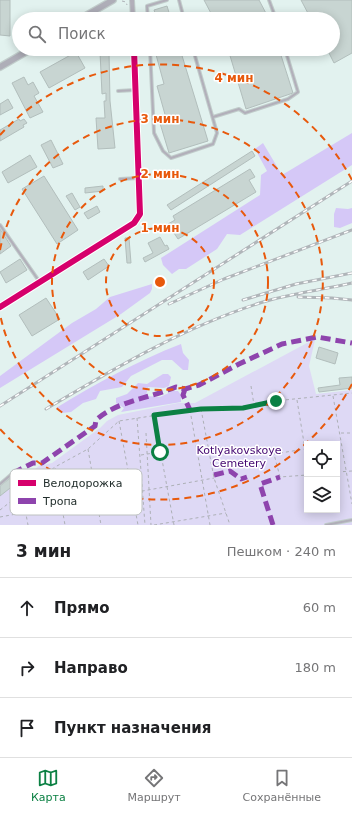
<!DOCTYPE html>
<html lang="ru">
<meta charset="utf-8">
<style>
body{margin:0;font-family:"DejaVu Sans",sans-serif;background:#f2f2f2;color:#202124}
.controls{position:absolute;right:12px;bottom:12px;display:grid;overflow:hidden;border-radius:0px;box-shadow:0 2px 10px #0003}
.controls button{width:36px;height:36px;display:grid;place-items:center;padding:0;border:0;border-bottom:1px solid #e0e0e0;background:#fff;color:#202124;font:20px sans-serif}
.stop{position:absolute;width:12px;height:12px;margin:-9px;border:3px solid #0b8043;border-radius:50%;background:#fff}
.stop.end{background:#0b8043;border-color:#fff;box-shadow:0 1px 4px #0008}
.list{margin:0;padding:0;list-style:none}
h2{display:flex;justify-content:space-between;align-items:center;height:52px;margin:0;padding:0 16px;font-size:17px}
h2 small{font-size:13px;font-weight:400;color:#757577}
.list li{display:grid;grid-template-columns:26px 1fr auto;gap:12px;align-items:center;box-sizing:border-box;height:60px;padding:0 16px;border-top:1px solid #e0e0e0}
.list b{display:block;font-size:15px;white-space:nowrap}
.list em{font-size:13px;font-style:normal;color:#757577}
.icon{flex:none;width:22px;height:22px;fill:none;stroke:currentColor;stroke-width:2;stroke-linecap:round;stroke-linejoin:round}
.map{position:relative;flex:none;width:352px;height:525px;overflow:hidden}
.search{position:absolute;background:#fff;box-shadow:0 2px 10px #0003;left:12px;right:12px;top:12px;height:44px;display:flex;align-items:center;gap:10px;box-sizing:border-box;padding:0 14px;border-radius:22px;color:#757577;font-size:15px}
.sheet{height:232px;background:#fff}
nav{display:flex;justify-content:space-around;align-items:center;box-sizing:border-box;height:56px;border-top:1px solid #e0e0e0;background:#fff;font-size:11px;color:#757577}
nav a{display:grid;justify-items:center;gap:2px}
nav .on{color:#0b8043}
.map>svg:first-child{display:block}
</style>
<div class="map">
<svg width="352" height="525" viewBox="0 0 352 525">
<rect width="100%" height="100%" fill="#e2f2ef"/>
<path fill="#ded9f5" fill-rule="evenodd" d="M315 340 309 366 316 394 352 390V525H0V496L39 466 52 463 100 428 107 421 118 415 178 403H195L307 343ZM307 444H337V510H307Z"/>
<path fill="#d5c8f7" d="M352 133V165L240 235 227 234 217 249 186 269H179L172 274 163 265 161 258 260 195 261 175 267 171 255 149 263 143 282 175Z
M336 208 348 209 352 208V223L340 228 334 227V214Z
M152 284V289L150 293 121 314 0 388V376L72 323 96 309 110 297Z
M181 344 183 353 189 360 188 370H183L172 360H162L131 376 122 387 100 391 96 399 83 403 71 412 62 413 56 408C97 383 137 361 181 344Z
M163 374H168L171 377 169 386 164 388 148 387 146 396 160 397 173 391H178L181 395V402L121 412 124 408 116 403V398L127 394 138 383 147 384Z"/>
<path fill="#c8d5d2" stroke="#b2bebc" d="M0 0H10V36L0 35Z
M204 0H259L269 19H214Z
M301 0H352V53L334 63 327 49H333V19H311Z
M167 6 171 19H157L154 10Z
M161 49H180L208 141 169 153 159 120 166 118 157 86 164 84 155 51Z
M228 49H279L293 93 246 109Z
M76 52 85 68 49 88 40 72Z
M100 52H109L110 101 115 148 98 149 96 118H105L104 101H106V93L102 94Z
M24 77 28 85 33 82 39 93 34 96 43 112 30 118 12 83Z
M8 99 13 108 0 115V104Z
M19 119 20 121 24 119 27 123 23 125 24 127 0 141V130Z
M51 140 63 164 53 168 41 145Z
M252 151 255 156 171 210 167 205Z
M30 155 37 167 8 183 2 172Z
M250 169 255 177 249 180 256 192 178 239 168 224 175 220 173 216Z
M44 176 78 230 57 244 22 189Z
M103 186V191L85 193V188Z
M72 193 80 207 75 210 66 196Z
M97 206 100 212 88 219 84 213Z
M0 229 11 246 0 254Z
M160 237 165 246 167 245 169 249 145 262 143 258 153 253 148 243Z
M125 238H129L131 263H127Z
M20 259 27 270 6 283 0 272Z
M104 259 109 266 88 280 83 272Z
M46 298 60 319 32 336 19 315Z
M319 347 338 353 335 364 316 358Z
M352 377V388L319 392 318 388 340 385 339 378Z
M14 475 19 481 0 496V486Z"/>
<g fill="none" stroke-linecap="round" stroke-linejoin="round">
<g stroke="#c1cdcb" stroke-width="4">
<path id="lane" d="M179 0 184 19
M269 0 276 19
M148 19 147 6 167 0
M150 49 154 133 163 151 171 158 213 144 217 133 193 49
M118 91 135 90
M213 117 239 109 245 113 288 99 298 92 285 49
M120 179 139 178
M0 225 39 281
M0 484 13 473
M326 525 352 520"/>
</g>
<g stroke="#c1cdcb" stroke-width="6">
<path id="street" d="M132 0 133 19
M0 307 134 223 140 214 134 49"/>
</g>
<g stroke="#c1cdcb" stroke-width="8">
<path id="secondary" d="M80 19 113 0
M0 67 31 49"/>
</g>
<path stroke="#adb0b6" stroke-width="1" stroke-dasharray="3 3" stroke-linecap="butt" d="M122 1 126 2 127 5
M251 386 254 405
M333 396 352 504
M297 400 305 449 274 454 280 477 307 475
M201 409 214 478 230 525
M190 410 210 525
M154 416 174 525
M137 418 145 525
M119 421 138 525
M146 433 151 525
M341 433H352
M88 449 101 525
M141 455 160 452
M55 468 65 525
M337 472 352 471
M22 493 28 525
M0 510 55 467 88 449 119 421 190 410 243 408 265 402 352 393
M0 517 214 478
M154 525 226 513"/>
<use href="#lane" stroke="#b2afba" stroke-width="2"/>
<use href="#street" stroke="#b2afba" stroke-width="4"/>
<use href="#secondary" stroke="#aeaeb8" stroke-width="5.5"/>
<g stroke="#b0b5b9" stroke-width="3">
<path id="rail" d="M298 297 332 298 352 300
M243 300 296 284 352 273
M169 304 224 279 352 230
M0 406 352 181
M46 409C115 368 186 326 263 302 292 293 323 290 352 283"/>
</g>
<use href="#rail" stroke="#fff" stroke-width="1.5" stroke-dasharray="4.5" stroke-linecap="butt"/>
<path stroke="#8e44ad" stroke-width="5" stroke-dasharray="10 5" stroke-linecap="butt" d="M185 389 183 395 190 410
M13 473 33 463H42L95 426 96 420C117 401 150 398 176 387L185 389 199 385 239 364 282 344 317 337 352 343
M214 475 230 471 241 479 247 477
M273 525 260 484 280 477"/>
<g stroke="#fff" stroke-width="8">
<path id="cycleway" d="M0 307 134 223 140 214 134 49"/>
</g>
<use href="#cycleway" stroke="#d6006c" stroke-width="6"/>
</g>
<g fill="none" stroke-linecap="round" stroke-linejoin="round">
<path stroke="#0b8043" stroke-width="5" d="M160 452 154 415 201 409 243 408 276 401"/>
</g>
<g fill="none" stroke="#e8590c" stroke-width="2" stroke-dasharray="7 5">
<circle cx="160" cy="282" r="54"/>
<circle cx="160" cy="282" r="108"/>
<path d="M0 250A163 163 0 1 1 0 314"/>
<path d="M352 384A217 217 0 0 1 0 429M0 135A217 217 0 0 1 352 180"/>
</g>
<g text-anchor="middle" stroke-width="3" stroke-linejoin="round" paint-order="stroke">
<g font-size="11" fill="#440771" stroke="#fff">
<text x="239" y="454">Kotlyakovskoye<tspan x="239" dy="13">Cemetery</tspan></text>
</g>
</g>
<rect x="10" y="469" width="132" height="46" rx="6" fill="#fff" stroke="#bdc1c0" stroke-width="1"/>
<rect x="18" y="480" width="18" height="6" fill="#d6006c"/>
<rect x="18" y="498" width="18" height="6" fill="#8e44ad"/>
<g font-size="11" fill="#232f2d">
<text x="43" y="487">Велодорожка</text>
<text x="43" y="505">Тропа</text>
</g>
<circle cx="160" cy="282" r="6" fill="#e8590c" stroke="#fff" stroke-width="2"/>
<g font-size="12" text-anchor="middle" font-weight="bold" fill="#e8590c" stroke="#fff" stroke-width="3" stroke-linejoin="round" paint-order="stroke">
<text x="234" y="82">4 мин</text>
<text x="160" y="123">3 мин</text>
<text x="160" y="178">2 мин</text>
<text x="160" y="232">1 мин</text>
</g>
</svg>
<div class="controls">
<button><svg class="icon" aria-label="locate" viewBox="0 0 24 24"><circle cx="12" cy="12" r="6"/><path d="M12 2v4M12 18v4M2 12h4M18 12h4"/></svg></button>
<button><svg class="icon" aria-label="layers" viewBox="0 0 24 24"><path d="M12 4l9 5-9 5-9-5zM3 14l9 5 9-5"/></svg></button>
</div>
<div class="stop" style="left:160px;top:452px"></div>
<div class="stop end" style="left:276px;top:401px"></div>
<div class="search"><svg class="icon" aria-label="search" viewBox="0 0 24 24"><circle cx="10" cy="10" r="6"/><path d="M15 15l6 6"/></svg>Поиск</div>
</div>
<section class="sheet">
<h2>3 мин<small>Пешком · 240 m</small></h2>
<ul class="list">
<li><svg class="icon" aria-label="ahead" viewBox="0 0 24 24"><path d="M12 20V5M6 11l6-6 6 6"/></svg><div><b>Прямо</b></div><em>60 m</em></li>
<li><svg class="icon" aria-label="right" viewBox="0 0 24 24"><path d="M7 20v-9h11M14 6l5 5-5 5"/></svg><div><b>Направо</b></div><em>180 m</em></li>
<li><svg class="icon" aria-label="arrive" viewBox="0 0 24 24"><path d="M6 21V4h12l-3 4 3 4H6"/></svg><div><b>Пункт назначения</b></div></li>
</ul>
</section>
<nav>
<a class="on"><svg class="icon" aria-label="map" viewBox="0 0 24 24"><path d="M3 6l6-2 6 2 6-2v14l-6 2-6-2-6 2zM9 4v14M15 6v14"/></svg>Карта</a>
<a><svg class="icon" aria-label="directions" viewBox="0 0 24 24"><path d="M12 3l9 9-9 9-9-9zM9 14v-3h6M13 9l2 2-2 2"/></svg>Маршрут</a>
<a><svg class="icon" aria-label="saved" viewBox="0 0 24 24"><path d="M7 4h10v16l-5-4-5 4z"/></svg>Сохранённые</a>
</nav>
